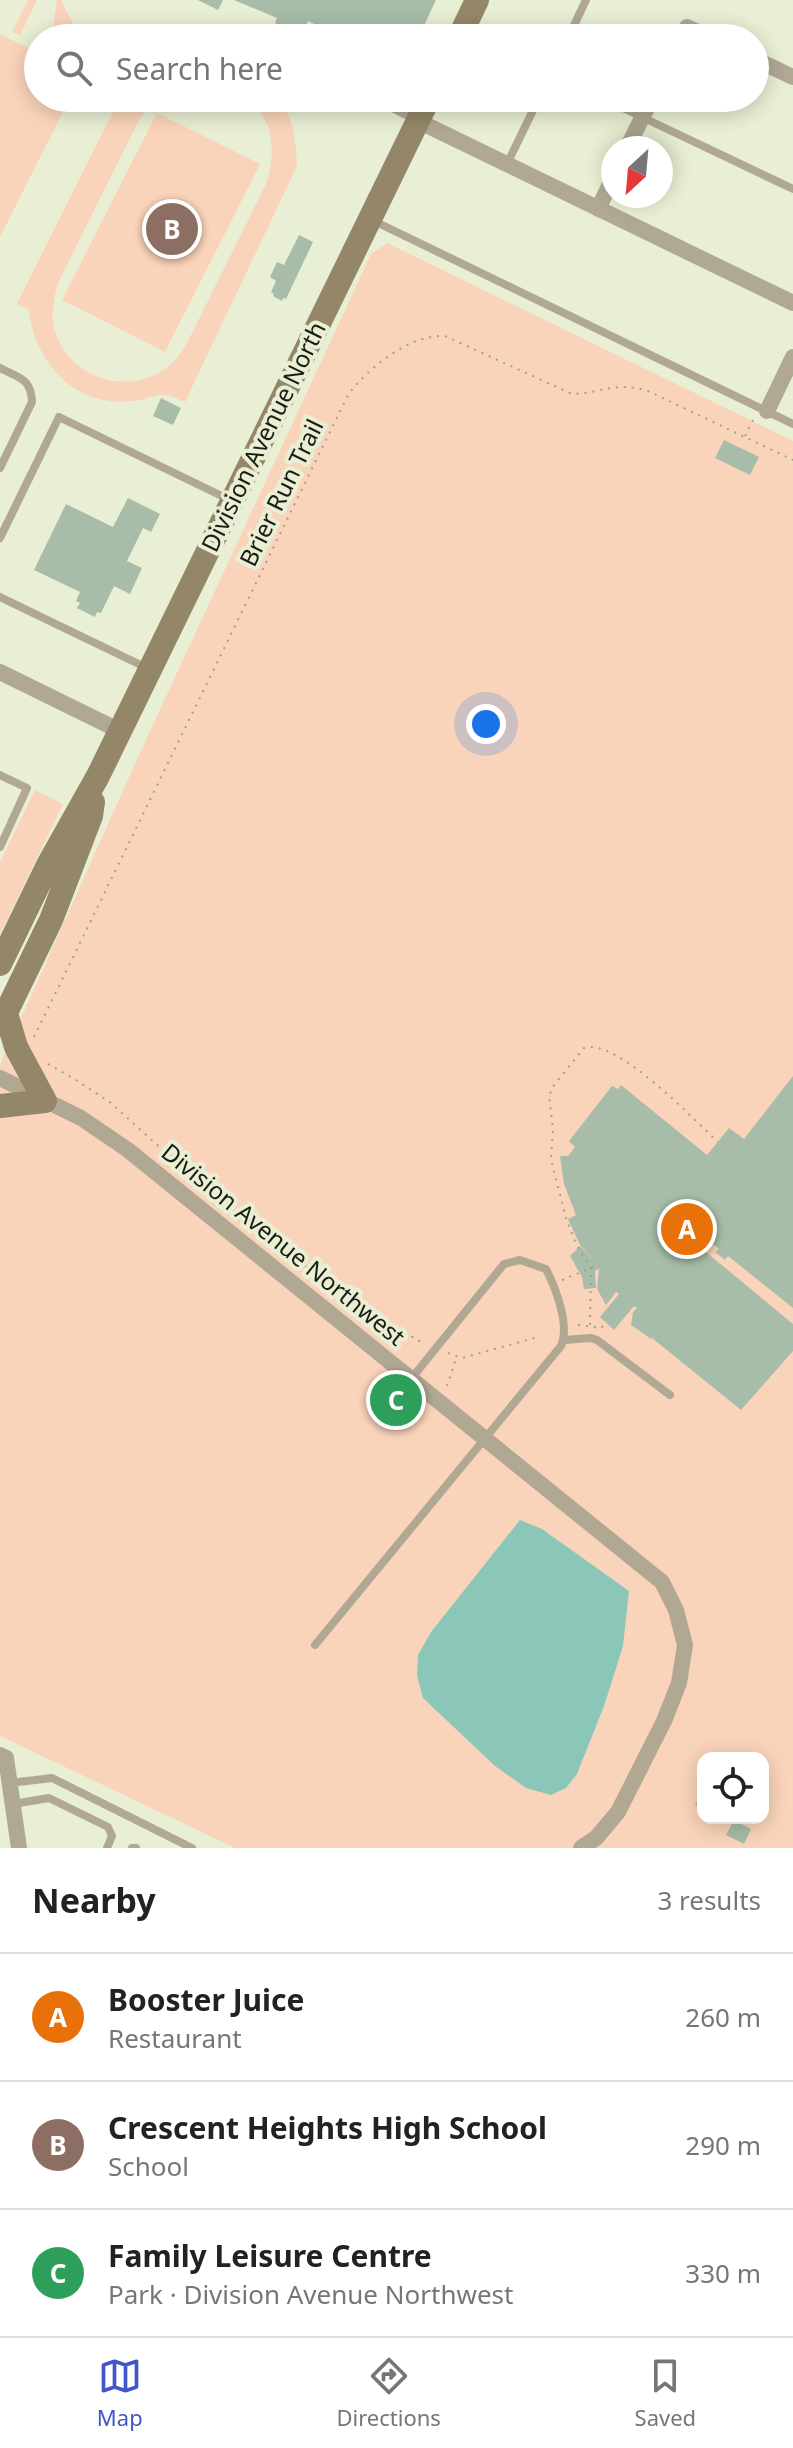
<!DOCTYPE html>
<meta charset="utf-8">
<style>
body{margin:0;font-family:"Noto Sans",sans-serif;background:#f6f6f6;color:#222}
.controls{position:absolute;right:24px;bottom:24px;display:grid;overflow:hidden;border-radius:16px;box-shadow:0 4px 20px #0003}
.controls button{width:72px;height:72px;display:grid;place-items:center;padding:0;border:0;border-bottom:2px solid #e0e0e0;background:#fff;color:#222;font:40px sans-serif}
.compass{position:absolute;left:601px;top:136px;width:72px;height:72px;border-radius:50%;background:#fff;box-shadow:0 4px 20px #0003;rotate:206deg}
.you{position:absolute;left:486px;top:724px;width:28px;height:28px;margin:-20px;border:6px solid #fff;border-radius:50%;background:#1a73e8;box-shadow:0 0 0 12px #1a73e833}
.badge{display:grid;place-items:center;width:52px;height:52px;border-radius:50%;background:#4156c9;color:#fff;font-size:26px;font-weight:700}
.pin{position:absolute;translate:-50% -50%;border:4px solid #fff;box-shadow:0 2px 8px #0006}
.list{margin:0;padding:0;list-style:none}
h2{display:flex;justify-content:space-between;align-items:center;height:104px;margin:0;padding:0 32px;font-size:34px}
h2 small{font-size:26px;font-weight:400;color:#767676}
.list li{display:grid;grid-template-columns:52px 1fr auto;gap:24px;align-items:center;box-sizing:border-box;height:128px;padding:0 32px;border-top:2px solid #e0e0e0}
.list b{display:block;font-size:30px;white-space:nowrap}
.list p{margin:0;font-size:26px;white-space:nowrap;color:#767676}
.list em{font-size:26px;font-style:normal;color:#767676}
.icon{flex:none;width:44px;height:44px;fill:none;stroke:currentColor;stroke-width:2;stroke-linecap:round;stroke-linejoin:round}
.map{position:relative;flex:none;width:793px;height:1848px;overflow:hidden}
.search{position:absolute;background:#fff;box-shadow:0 4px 20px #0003;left:24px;right:24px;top:24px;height:88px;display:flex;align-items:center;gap:20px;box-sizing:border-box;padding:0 28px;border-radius:44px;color:#767676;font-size:30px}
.sheet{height:488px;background:#fff}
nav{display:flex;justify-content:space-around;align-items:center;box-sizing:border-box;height:112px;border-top:2px solid #e0e0e0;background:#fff;font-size:22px;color:#767676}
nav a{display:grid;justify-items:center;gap:4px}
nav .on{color:#4156c9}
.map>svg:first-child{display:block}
</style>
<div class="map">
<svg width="793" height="1848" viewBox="0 0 793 1848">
<rect width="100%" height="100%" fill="#e9efd4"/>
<path fill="#fad4ba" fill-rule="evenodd" d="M28 0H37L20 35 12 32Z
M57 0H61L74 26 53 30Z
M0 34 38 53V98H70L0 237Z
M120 98H157L150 103 138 122 59 281C54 297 50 314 55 331 70 380 133 399 172 363 178 358 182 350 187 343L266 184C276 153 275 120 247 98H278C294 118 296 141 297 166L185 402C154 388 161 398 132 401 76 408 34 362 29 310L17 304Z
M157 113 260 164 165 352 62 300Z
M387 243 793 441V1848H235L0 1736V1065L138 757 371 254ZM703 1758H763V1818H703Z
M35 790 63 804 0 934V862Z"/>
<path fill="#8ac7b9" d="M520 1520 542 1529 629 1591 623 1646 604 1706 577 1774 566 1788 551 1795 526 1788 495 1766 423 1698 417 1675 418 1655 431 1632Z"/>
<path fill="#a7bda9" d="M198 0H223L218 10Z
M234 0H436L418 38H343L308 21 303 31 289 24 287 29 275 23 277 18Z
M299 235 313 242 286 299 283 298 282 301 273 296 274 294 271 292 276 281 270 277 277 262 284 265Z
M161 398 181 408 173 425 153 416Z
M724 440 759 457 750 475 715 458Z
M128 498 160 514 151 532 143 528 127 561 142 568 130 594 114 586 101 613 97 612 95 617 77 608 80 603 76 601 80 592 34 570 66 504 113 527Z
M793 1076V1308L728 1256 725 1260 715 1252 719 1249 695 1229 689 1238 793 1324V1351L741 1410 652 1338 651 1339 631 1325 633 1312 637 1308 634 1306 614 1330 600 1317 619 1294 616 1292 606 1305 597 1289 599 1269 595 1271 596 1288 584 1289 582 1277 570 1256 580 1246 594 1260 580 1245 568 1219 576 1215 564 1184 560 1156H568L575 1147 569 1141 612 1086 618 1089 621 1085 707 1155 729 1128 744 1139Z
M703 1788V1800L700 1807 695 1805Z
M734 1820 751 1829 744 1844 726 1835Z"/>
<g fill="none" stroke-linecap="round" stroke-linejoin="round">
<path stroke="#9ea38e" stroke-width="2" stroke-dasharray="2 6" stroke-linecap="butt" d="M745 436 753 420
M34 1037 348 395C368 368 410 334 445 336L572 394C602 393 616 381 648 391L793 460
M48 1064 76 1080 111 1103 155 1143 319 1277C346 1285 358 1305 381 1320 395 1330 411 1334 425 1345
M562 1280 598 1265
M578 1325 601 1328 606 1323
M590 1325 591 1268 577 1246 566 1218 551 1159 553 1129 549 1096 554 1085 584 1048C616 1037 694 1120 718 1142
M448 1353 462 1358 538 1337
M447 1386 456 1359"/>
<path stroke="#b1a894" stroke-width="8" d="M568 38 586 0
M372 98 414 119
M602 98 793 189
M507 164 539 98
M374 221 793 424
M0 368C19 378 31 378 32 402L0 468
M0 538 59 417 228 499
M0 597 147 668
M0 775 27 788 0 847
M564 1340 591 1338 597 1340 670 1395
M315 1645 561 1346C570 1325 556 1289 546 1269L520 1260 504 1264 411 1379
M10 1783 52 1778 192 1848
M13 1804 49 1798 108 1827 112 1836 107 1848
M132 1848H136"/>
<path stroke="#b1a894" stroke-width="16" d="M682 38 687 27 711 38
M755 59 793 77
M418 121 793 303
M627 148 652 98
M598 209 613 178
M767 411 793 357
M0 672 120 731
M0 1078 81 1118 128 1150 662 1582 676 1610 685 1645 679 1683 664 1721 618 1812 596 1838 581 1848
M0 1755 6 1758 19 1848"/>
<path stroke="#948769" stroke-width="24" d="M459 38 477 0
M0 964 48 865 98 776 429 98
M0 1025 51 920 91 816 93 802
M0 1106 45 1101 16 1047 6 1013"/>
</g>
<g text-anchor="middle" stroke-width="8" stroke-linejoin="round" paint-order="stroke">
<g font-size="24" fill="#1b1d13" stroke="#e9efd4">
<text transform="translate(264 437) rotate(-64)" y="8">Division Avenue North</text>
<text transform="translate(282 493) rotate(-64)" y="8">Brier Run Trail</text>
<text transform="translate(283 1245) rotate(39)" y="8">Division Avenue Northwest</text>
</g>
</g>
</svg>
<div class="controls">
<button><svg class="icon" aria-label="locate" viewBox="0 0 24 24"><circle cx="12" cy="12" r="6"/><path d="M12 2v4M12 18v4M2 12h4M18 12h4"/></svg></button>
</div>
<svg class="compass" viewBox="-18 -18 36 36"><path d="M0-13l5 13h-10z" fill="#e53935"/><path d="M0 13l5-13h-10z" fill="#767676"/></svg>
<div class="you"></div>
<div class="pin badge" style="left:687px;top:1229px;background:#e8710a">A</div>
<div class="pin badge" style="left:172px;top:229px;background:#8d6e63">B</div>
<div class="pin badge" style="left:396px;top:1400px;background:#2e9e5b">C</div>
<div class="search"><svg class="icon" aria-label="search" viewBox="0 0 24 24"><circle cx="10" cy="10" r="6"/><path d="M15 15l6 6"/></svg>Search here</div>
</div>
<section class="sheet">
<h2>Nearby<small>3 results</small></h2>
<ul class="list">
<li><span class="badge" style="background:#e8710a">A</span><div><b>Booster Juice</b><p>Restaurant</p></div><em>260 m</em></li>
<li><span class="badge" style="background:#8d6e63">B</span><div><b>Crescent Heights High School</b><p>School</p></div><em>290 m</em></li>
<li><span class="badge" style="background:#2e9e5b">C</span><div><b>Family Leisure Centre</b><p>Park · Division Avenue Northwest</p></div><em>330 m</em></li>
</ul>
</section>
<nav>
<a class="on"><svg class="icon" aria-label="map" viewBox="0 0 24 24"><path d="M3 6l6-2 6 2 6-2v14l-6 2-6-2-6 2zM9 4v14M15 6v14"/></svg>Map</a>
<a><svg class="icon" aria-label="directions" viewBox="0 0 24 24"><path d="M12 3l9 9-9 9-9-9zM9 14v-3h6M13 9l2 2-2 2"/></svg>Directions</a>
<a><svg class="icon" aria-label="saved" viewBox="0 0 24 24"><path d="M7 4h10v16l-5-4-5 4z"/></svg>Saved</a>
</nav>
